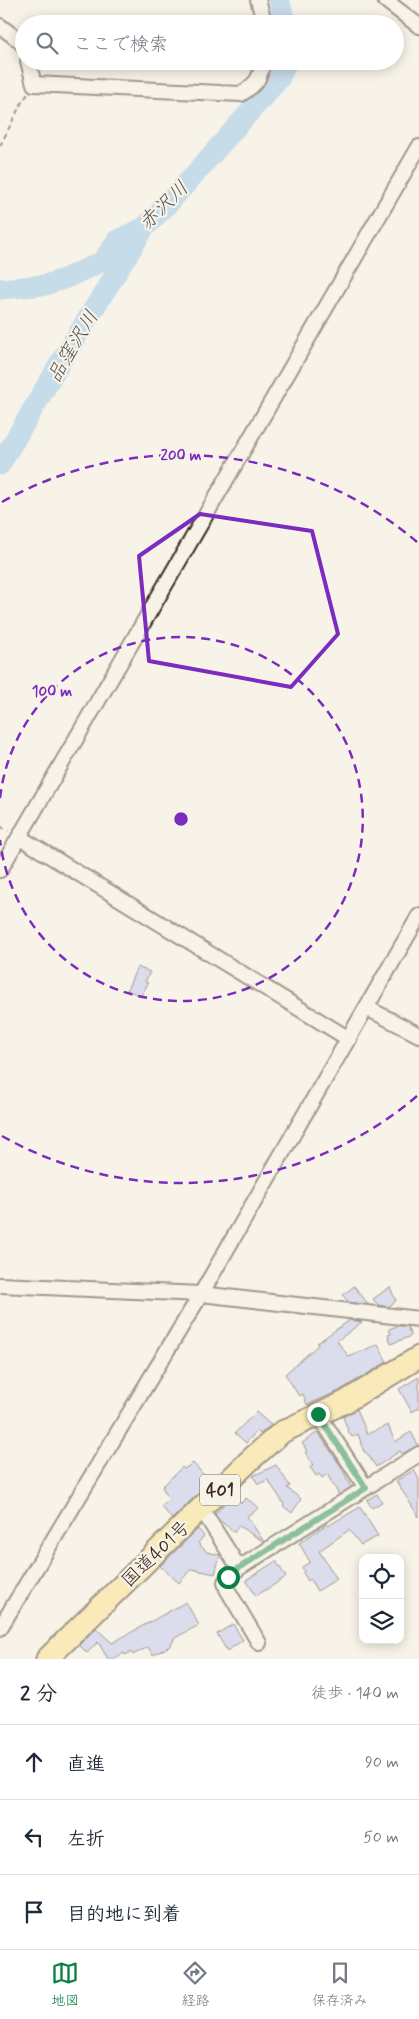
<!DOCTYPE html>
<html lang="ja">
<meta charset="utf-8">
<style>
body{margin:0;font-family:Mynerve,"Klee One",sans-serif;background:#f2f2f3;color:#1f2937}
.controls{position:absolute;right:15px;bottom:15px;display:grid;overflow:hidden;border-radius:10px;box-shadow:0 2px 12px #0003}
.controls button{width:45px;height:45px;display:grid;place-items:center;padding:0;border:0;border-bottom:1px solid #e0e1e3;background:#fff;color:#1f2937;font:25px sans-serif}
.stop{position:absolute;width:15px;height:15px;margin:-11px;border:4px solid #0b8043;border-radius:50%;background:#fff}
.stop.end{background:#0b8043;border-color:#fff;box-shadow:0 1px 5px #0008}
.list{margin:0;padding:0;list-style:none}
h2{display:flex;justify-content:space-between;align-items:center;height:65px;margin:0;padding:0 20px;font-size:21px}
h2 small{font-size:16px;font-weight:400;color:#747a83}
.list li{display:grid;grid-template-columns:32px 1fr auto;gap:15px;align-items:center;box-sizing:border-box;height:75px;padding:0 20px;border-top:1px solid #e0e1e3}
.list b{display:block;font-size:19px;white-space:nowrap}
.list em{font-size:16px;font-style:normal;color:#747a83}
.icon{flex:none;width:28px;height:28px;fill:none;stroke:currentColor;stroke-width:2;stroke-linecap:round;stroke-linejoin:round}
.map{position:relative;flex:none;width:419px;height:1659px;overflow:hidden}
.search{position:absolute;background:#fff;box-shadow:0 2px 12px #0003;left:15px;right:15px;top:15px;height:55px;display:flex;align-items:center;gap:12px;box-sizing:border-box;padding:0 18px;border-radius:28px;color:#747a83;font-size:19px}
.sheet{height:290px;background:#fff}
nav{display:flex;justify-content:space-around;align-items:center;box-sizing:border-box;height:70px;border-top:1px solid #e0e1e3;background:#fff;font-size:14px;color:#747a83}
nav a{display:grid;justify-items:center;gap:2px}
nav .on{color:#0b8043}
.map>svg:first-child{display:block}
</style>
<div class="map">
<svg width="419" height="1659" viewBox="0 0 419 1659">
<rect width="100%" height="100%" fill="#f7f3e8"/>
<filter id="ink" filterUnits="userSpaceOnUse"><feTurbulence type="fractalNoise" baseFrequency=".02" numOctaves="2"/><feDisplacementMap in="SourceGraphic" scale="10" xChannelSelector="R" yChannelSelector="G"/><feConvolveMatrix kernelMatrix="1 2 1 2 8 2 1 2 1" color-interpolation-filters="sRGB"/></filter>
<g filter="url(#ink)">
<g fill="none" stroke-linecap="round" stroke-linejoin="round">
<path stroke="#8ac0e8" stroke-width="21" d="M279 0 286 24
M0 289 45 285 64 279 103 261 117 240 145 227 168 204 279 79 287 61
M0 465 63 358 145 227"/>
</g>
<path fill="#b8c1f2" stroke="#3b2a1e" d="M137 967 150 972 145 982 148 983 141 996 127 990Z
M354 1286 369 1305 348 1302 343 1295Z
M390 1287 396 1301 388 1307 378 1305 373 1299Z
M350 1320 362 1322 337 1341 349 1357 378 1344 387 1362 339 1391 307 1405 303 1394 299 1396 285 1374 318 1345 317 1343Z
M397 1326H407L411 1336 391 1344 388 1335 391 1334 389 1329Z
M419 1377V1408L412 1412 399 1389Z
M357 1409 367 1434 388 1425 395 1442 411 1432 418 1445 402 1454 400 1451 376 1467 366 1452H364L358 1434 352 1437 349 1433 343 1417Z
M256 1412 271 1425 260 1434 257 1431 246 1443 235 1433Z
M318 1432 342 1468 351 1487 339 1495 327 1474 322 1478 319 1474 316 1476 310 1467 313 1465 305 1452 307 1451 302 1443Z
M193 1463 210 1482 172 1519 161 1506 169 1499 162 1487 182 1467 184 1469Z
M276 1465 290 1486 287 1488 301 1499 292 1513 283 1506 284 1504 268 1480 258 1484 253 1476Z
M414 1470 419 1479V1517L396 1481Z
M377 1494 382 1502 372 1508 367 1500Z
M231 1496 241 1503 246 1498 259 1508 247 1516 264 1542 239 1526 234 1532 218 1519 215 1514Z
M360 1507 378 1536 361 1545 349 1530 319 1551 337 1579 317 1591 310 1579 308 1581 303 1573 304 1571 302 1567 310 1562 299 1543 327 1524 328 1526Z
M198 1529 204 1536 198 1543 207 1552 220 1555 215 1574 191 1569 179 1583 160 1566Z
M276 1561 286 1577 256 1596 246 1580Z
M186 1602 199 1625 173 1639 174 1641 171 1643 172 1645 153 1655 148 1647 133 1655 131 1652 125 1655 124 1653 113 1659H108L98 1642 87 1653 79 1645 96 1628 112 1643Z
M233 1624 243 1640 227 1651 217 1634Z"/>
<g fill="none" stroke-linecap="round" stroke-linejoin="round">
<g stroke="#3b2a1e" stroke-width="18">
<path id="minor" d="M258 0 262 14V24
M385 0 419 26
M0 26 20 41 24 46
M28 61 34 84 241 94C256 84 260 80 263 61
M19 837 349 1039
M0 870 419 147
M367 1008 419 1035
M0 1285 201 1294 419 1319
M318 1414 366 1488
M201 1508 239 1568
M0 1628 201 1294 419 916
M259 1643 227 1589 225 1582 228 1577 239 1568 419 1454"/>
</g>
<g stroke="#3b2a1e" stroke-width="25">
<path id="highway" d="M47 1659 250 1460 282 1432 345 1402 419 1357"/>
</g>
<path stroke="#3b2a1e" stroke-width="2" stroke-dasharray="5 4" stroke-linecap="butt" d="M0 146 22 102 28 94
M0 826 8 831"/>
<use href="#minor" stroke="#f7f3e8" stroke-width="14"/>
<use href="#highway" stroke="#fde080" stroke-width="21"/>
</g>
</g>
<g fill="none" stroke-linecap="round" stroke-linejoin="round" filter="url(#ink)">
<path stroke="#0b8043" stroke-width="6" d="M228 1577 239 1568 366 1488 318 1414"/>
</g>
<path d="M0 0H419V1659H0ZM200 514 312 531 338 634 291 687 149 661 139 556Z" fill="#f7f3e8" fill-opacity=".55" fill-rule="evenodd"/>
<path fill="none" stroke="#7b2cbf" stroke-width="4" stroke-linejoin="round" d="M200 514 312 531 338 634 291 687 149 661 139 556Z"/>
<g fill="none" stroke="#7b2cbf" stroke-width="2.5" stroke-dasharray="9 6">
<path d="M0 798A182 182 0 1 1 0 840"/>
<path d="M417 1096A364 364 0 0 1 2 1136M2 502A364 364 0 0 1 417 542"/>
</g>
<g text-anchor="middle" stroke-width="4.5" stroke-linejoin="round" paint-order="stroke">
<rect fill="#f7f3e8" stroke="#73665b" stroke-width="1" x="200" y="1474.5" width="40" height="31" rx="4"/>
<g font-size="18" font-weight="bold" fill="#3b2a1e">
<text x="220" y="1496">401</text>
</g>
<g font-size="19" fill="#3b2a1e" stroke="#f7f3e8">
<text transform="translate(155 1553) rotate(-44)" y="7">国道401号</text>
</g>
<g font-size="20" font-style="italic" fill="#53575b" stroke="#f7f3e8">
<text transform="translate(163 205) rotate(-44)" y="7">赤沢川</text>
<text transform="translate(72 346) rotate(-59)" y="7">品窪沢川</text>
</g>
</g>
<circle cx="181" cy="819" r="8" fill="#7b2cbf" stroke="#f7f3e8" stroke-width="2.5"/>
<g font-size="15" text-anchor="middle" font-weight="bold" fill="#7b2cbf" stroke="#f7f3e8" stroke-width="4.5" stroke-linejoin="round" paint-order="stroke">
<text x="181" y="460">200 m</text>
<text x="52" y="696">100 m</text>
</g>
</svg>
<div class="controls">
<button><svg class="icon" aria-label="locate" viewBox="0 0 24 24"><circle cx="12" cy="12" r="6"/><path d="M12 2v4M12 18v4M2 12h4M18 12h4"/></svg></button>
<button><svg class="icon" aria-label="layers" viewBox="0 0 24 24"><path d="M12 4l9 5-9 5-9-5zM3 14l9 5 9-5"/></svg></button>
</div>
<div class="stop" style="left:228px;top:1577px"></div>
<div class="stop end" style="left:318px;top:1414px"></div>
<div class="search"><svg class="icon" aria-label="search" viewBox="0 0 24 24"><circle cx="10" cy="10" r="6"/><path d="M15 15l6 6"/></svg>ここで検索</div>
</div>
<section class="sheet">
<h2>2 分<small>徒歩 · 140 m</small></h2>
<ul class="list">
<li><svg class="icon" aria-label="ahead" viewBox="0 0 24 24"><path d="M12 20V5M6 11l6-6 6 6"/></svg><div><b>直進</b></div><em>90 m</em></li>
<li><svg class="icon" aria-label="left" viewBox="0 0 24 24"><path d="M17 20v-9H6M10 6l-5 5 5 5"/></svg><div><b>左折</b></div><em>50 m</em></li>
<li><svg class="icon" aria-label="arrive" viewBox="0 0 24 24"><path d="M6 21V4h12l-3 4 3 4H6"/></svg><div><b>目的地に到着</b></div></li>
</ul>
</section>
<nav>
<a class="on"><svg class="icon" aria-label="map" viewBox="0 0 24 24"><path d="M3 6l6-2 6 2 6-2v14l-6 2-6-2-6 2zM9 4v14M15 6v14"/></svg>地図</a>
<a><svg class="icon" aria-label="directions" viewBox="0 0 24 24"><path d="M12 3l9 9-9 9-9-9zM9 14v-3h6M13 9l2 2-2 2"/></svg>経路</a>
<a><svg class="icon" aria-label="saved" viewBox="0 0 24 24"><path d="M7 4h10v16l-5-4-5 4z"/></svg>保存済み</a>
</nav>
